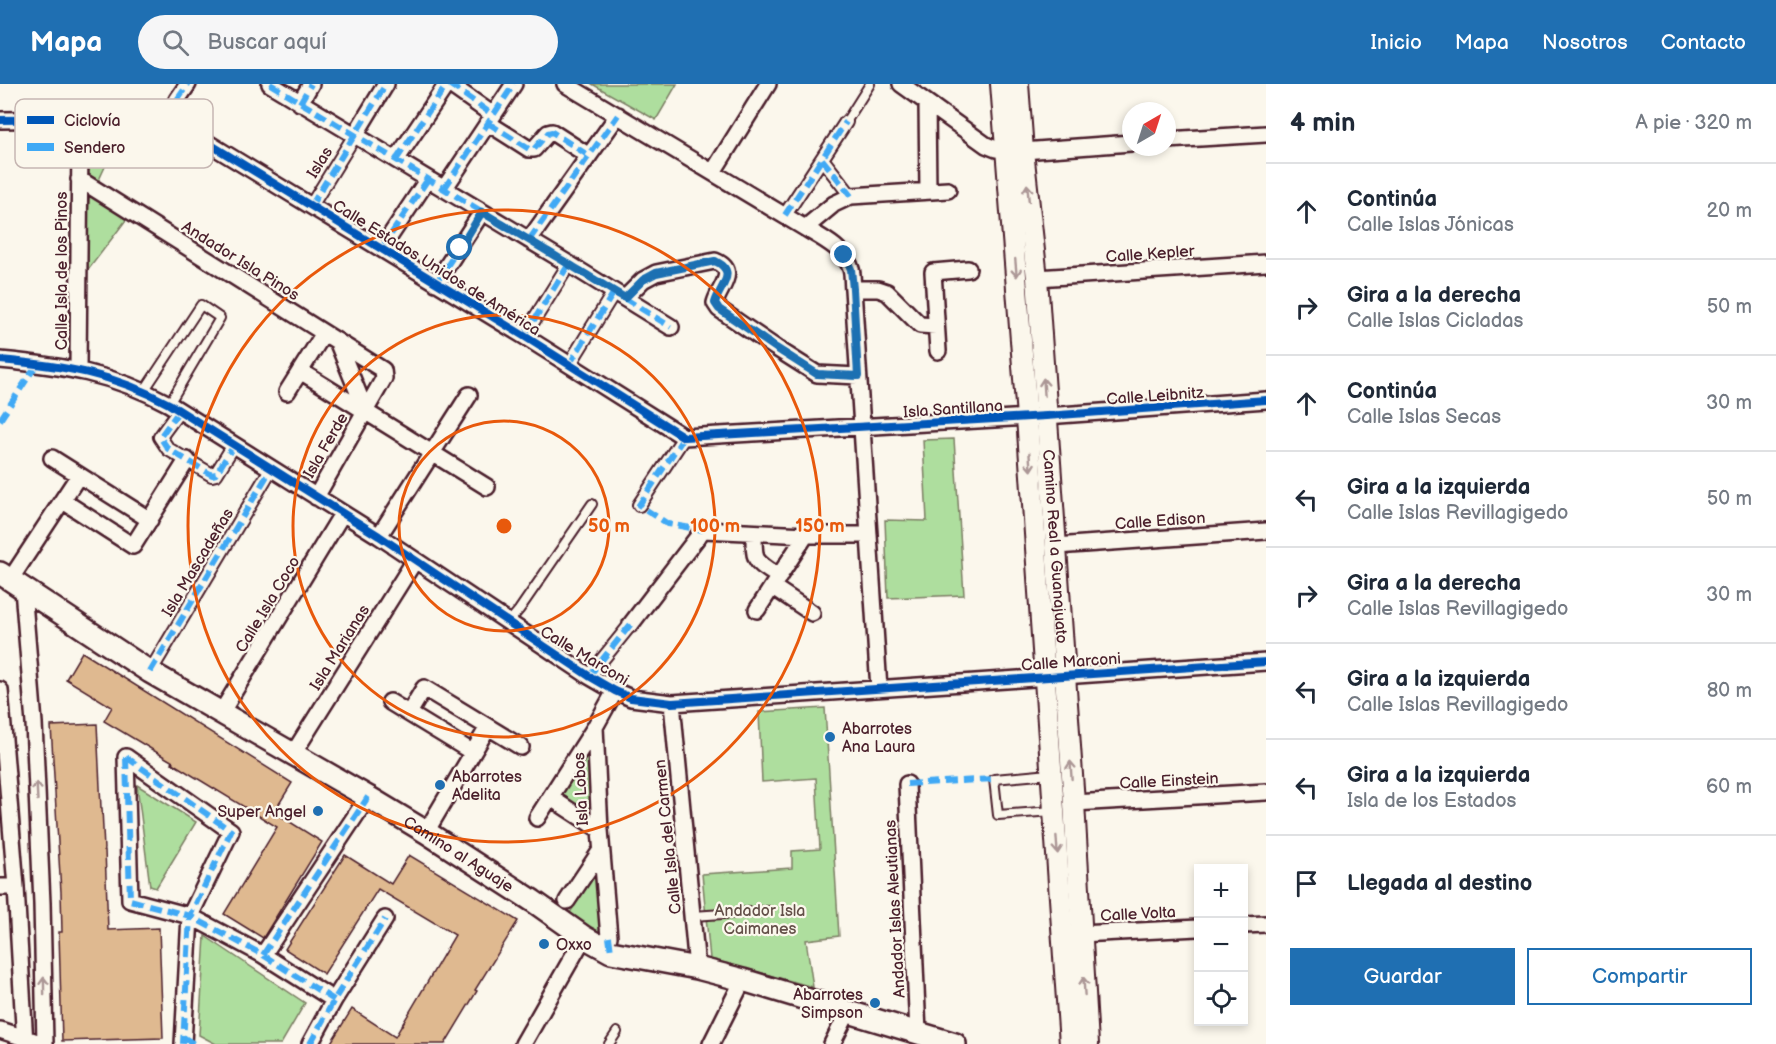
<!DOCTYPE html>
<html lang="es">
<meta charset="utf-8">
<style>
body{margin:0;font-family:"Balsamiq Sans",sans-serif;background:#f6f6f7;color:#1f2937}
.controls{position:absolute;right:18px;bottom:18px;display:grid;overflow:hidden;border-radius:0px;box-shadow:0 3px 9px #0003}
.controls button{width:54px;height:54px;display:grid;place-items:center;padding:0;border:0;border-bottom:2px solid #e0e1e3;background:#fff;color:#1f2937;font:30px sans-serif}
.compass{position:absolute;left:1122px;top:18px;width:54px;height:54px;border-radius:50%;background:#fff;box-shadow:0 3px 9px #0003;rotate:39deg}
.stop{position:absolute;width:18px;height:18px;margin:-14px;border:4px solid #1f6fb2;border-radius:50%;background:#fff}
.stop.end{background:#1f6fb2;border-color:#fff;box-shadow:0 2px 6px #0008}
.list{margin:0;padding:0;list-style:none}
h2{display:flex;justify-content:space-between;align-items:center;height:78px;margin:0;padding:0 24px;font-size:26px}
h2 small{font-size:20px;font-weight:400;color:#747a83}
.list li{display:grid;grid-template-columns:39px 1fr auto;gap:18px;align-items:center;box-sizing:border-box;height:96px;padding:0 24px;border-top:2px solid #e0e1e3}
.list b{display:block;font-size:22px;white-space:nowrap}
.list p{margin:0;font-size:20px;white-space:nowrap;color:#747a83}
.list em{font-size:20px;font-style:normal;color:#747a83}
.actions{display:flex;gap:12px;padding:18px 24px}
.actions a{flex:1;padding:14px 0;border:2px solid #1f6fb2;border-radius:0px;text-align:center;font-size:21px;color:#1f6fb2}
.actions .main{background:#1f6fb2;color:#fff}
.icon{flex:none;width:33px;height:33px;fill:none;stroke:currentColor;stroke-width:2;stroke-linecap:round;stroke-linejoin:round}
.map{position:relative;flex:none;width:1266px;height:960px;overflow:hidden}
header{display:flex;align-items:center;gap:36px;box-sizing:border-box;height:84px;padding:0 30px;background:#1f6fb2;color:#fff}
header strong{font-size:28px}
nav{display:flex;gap:33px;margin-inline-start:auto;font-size:21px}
.search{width:420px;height:54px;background:#f6f6f7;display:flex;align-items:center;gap:15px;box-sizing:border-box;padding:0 21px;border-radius:33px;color:#747a83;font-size:22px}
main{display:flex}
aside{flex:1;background:#fff}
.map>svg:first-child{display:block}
</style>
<header>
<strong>Mapa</strong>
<div class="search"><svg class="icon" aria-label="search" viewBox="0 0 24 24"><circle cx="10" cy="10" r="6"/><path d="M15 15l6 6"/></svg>Buscar aquí</div>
<nav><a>Inicio</a><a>Mapa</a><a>Nosotros</a><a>Contacto</a></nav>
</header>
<main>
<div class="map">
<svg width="1266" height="960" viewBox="0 0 1266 960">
<rect width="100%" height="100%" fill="#fbf7ec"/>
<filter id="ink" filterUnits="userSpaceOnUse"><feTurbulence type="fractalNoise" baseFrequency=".0167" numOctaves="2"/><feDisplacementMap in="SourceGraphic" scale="12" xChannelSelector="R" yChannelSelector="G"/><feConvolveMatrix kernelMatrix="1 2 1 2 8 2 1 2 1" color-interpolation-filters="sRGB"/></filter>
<g filter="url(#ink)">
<path fill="#aede9e" stroke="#7c7e64" stroke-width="1.5" d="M592 0H677L656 36Z
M89 56 116 59 98 98 89 90Z
M90 107 129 132 82 194Z
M954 355 964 511 888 514 885 436 927 437 923 356Z
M825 624 839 852 806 856 813 903 710 875 702 790 792 784V767L820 765 816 694 762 698 759 628Z
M588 659 594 733 558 709Z
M137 701 196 738 156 804 150 802Z
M597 782 607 856 570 829Z
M205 852 305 919 281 960H216L199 951Z"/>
<path fill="#dfb990" stroke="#4a1f2b" stroke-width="1.5" d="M82 568 292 699 274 728 322 758 263 854 224 830 277 743 172 679 173 678 104 637 112 623 66 595Z
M97 640 101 724H102L104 766H105L108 846 159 844 163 954 62 957 59 848H62L61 808 51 642Z
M345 771 391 800 409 771 518 837 475 906 477 907 445 960H330L352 925 395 953 455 851 378 805 324 890 285 865Z"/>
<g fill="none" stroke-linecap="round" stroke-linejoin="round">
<g stroke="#4a1f2b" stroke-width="12">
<path id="service" d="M846 38 870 0
M144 307 201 221 220 234 169 320
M509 538 519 526 592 420
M1050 690 994 695 998 731 1053 727
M693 832 768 827
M609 960 617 948"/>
</g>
<g stroke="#4a1f2b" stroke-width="16">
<path id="pedestrian" d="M822 75 851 112
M311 122 355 51
M785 131 846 38
M524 252 569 180
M569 281 614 208
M179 327 160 353 168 365 212 391 216 390 234 361
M639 421 684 353
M150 588 271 385
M589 592 631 540"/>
</g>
<g stroke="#4a1f2b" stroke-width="20">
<path id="minor" d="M270 0 569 180 671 243
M449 0 493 31
M565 0 805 144C822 154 845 165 851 185 853 191 852 199 853 205L879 605
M901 0 986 61 996 65 1023 67 1131 59
M177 16 188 0
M300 19 311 0
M927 19 928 107
M0 36 167 34 524 252 684 353 1046 332 1266 316
M488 39 529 65H534L548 49 552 48 589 72
M355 51 386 0
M1167 56 1266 50
M396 76 447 0
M713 88 768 0
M79 95 383 286 384 294 316 413
M444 105 514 0
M805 144 834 120 851 112 948 106
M390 152 428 95
M529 156 618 31
M1037 194 1266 179
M436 199 482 128
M853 205H878L887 208 920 241 936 242
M625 214 643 196 656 189 715 177C739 187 719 203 715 219L719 225 776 264 817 290 858 292
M337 257 366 328
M938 267 933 188 968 185
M0 276C63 282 112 289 169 320L379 452 589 592 615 607 631 614 672 619 1266 578
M78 286 80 53
M300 287 487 403
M287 308 324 249
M52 374 150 436
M63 417 133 462 187 376
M754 449C754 479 754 476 779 493
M379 452 469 311
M1056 462 1266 447
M10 496 79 391
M773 503 812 529
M23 505 34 639 42 819 45 960
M757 526 806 451
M631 540 703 446 806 451H869
M0 606 16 803 25 960
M390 618 472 668
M672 619 697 884
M221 629 342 430
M409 629 424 604 521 663
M293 670 415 476
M126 673 130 816 190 832 263 871 334 916
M126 673 231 747 190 832 183 960
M907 700 918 949
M551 714 600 746
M1074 719 1266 708
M537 734 595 643
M426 748 488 643
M0 803H16
M567 817 601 766
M1244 841 1266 840
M1080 850 1198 844
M609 853 600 746 595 643 615 607
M263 871 368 713
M0 946 34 957
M310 960 334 916 385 835
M523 960 584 853
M711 960 743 896
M832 960 848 928"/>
</g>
<g stroke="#4a1f2b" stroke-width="24">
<g id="tertiary">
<path d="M1001 0 1027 333 1070 960"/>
<path id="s1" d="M1018 0 1023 67 1037 194 1074 719 1088 960"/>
</g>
</g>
<g stroke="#4a1f2b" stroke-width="26">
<g id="secondary">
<path id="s2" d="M0 489 150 588 368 713 426 748 533 817 584 853 611 868 697 884 743 896 955 960"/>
</g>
</g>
<use href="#service" stroke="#fbf7ec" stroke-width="8"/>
<use href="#pedestrian" stroke="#fbf7ec" stroke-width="12"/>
<use href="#minor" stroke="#fbf7ec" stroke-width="15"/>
<use href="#tertiary" stroke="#fbf7ec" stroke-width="20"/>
<use href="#secondary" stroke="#fbf7ec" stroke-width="21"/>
<path stroke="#3fa9f5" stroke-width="6" stroke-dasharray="12 6" stroke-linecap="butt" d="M270 0 569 180 671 243
M449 0 493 31
M177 16 188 0
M300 19 311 0
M488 39 529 65H534L548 49 552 48 589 72
M822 75 851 112
M396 76 447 0
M444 105 514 0
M311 122 386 0
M785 131 846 38
M529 156 618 31
M381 165 428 95
M436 199 482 128
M625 214 643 196 656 189 715 177C739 187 719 203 715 219L719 225 776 264 817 290 858 292
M524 252 569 180
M569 281 614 208
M179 327 160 353 168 365 212 391 216 390 234 361
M0 336 37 280
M684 353 639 421 668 440 703 446
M150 588 271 385
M589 592 631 540
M126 673 130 816 190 832 263 871 334 916
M126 673 231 747 190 832 183 960
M907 700 994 695
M609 853 611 868
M263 871 368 713
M183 953 194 960
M310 960 334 916 385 835"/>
<g stroke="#fbf7ec" stroke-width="11">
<path id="cycleway" d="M0 36 167 34 524 252 684 353 1046 332 1266 316
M0 276C63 282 112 289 169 320L379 452 589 592 615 607 631 614 672 619 1266 578"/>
</g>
<use href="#cycleway" stroke="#0057b8" stroke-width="8"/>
</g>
<defs><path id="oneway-shaft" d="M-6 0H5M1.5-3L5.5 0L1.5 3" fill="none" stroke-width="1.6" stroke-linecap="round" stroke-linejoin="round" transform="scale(1.5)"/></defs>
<g stroke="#ab9695">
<use href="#oneway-shaft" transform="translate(1028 109) rotate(-96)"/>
<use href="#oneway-shaft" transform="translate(1016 184) rotate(85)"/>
<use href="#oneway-shaft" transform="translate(1044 303) rotate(-94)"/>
<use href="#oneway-shaft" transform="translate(1030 378) rotate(86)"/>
<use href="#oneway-shaft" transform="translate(1071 686) rotate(-94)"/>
<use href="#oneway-shaft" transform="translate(37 707) rotate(-93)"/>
<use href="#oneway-shaft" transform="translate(1057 761) rotate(86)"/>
<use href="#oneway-shaft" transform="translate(44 902) rotate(-91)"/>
<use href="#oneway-shaft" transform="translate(1084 902) rotate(-94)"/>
</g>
</g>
<g fill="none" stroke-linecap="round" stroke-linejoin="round" filter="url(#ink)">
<path stroke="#1f6fb2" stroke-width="8" d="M460 164 482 128 625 214 643 196 656 189 715 177C739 188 719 203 715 219L719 225 776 264 817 290 858 292 853 205 851 185 844 171"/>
</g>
<g fill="none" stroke="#e8590c" stroke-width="3">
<circle cx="504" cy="442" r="105"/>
<circle cx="504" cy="442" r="211"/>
<circle cx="504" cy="442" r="316"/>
</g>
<g fill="#1f6fb2" stroke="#fbf7ec" stroke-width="2">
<circle cx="830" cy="653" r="6"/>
<circle cx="440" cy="701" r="6"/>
<circle cx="318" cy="727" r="6"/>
<circle cx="544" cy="860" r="6"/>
<circle cx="875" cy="919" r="6"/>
</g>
<g text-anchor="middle" stroke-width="4.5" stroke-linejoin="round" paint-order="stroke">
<g font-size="16" fill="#4a1f2b" stroke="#fbf7ec">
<text transform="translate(319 78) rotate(-58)" y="6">Islas</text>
<text transform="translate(1150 169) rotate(-4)" y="6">Calle Kepler</text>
<text transform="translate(241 176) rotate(32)" y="6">Andador Isla Pinos</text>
<text transform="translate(437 183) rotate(32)" y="6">Calle Estados Unidos de América</text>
<text transform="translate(61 187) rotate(-90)" y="6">Calle Isla de los Pinos</text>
<text transform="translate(1155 311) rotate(-4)" y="6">Calle Leibnitz</text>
<text transform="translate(953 324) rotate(-4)" y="6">Isla Santillana</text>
<text transform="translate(325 361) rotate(-60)" y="6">Isla Ferde</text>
<text transform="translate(1160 436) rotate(-4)" y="6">Calle Edison</text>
<text dy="6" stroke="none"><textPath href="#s1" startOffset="464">Camino Real a Guanajuato</textPath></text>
<text transform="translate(197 478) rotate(-59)" y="6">Isla Mascadeñas</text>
<text transform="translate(267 520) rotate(-59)" y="6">Calle Isla Coco</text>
<text transform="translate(339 563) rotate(-58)" y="6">Isla Marianas</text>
<text transform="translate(585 571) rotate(31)" y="6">Calle Marconi</text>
<text transform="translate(1071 577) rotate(-4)" y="6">Calle Marconi</text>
<text transform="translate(1169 696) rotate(-3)" y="6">Calle Einstein</text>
<text transform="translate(580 705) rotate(-93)" y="6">Isla Lobos</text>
<text transform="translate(667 753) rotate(-96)" y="6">Calle Isla del Carmen</text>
<text dy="6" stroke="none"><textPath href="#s2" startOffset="538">Camino al Aguaje</textPath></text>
<text transform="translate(894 825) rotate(-93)" y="6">Andador Islas Aleutianas</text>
<text transform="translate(1138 829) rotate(-3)" y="6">Calle Volta</text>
</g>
<g font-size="16" fill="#4a1f2b" stroke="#fbf7ec" text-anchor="start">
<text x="842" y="650">Abarrotes<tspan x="842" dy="18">Ana Laura</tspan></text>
<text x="452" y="698">Abarrotes<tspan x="452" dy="18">Adelita</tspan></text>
<text x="306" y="733" text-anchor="end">Super Angel</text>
<text x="556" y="866">Oxxo</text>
<text x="863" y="916" text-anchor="end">Abarrotes<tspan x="863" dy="18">Simpson</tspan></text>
</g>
<g font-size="16" fill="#634f48" stroke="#fbf7ec">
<text x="760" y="832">Andador Isla<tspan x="760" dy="18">Caimanes</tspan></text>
</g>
</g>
<rect x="15" y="15" width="198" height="69" rx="9" fill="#fbf7ec" stroke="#c6b6b2" stroke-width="1.5"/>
<rect x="27" y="32" width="27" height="8" fill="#0057b8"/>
<rect x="27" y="59" width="27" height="8" fill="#3fa9f5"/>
<g font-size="16" fill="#4a1f2b">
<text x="64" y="42">Ciclovía</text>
<text x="64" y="69">Sendero</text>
</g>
<circle cx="504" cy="442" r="9" fill="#e8590c" stroke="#fbf7ec" stroke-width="3"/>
<g font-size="18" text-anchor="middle" font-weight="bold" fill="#e8590c" stroke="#fbf7ec" stroke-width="4.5" stroke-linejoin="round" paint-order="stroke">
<text x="609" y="448">50 m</text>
<text x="715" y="448">100 m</text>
<text x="820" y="448">150 m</text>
</g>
</svg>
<div class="controls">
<button>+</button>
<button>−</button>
<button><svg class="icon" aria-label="locate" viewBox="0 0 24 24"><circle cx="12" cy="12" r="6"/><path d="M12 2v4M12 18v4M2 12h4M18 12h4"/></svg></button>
</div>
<svg class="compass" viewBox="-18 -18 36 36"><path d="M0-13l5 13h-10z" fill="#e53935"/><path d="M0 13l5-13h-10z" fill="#747a83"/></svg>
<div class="stop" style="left:460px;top:164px"></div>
<div class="stop end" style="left:844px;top:171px"></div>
</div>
<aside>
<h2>4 min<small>A pie · 320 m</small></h2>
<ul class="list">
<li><svg class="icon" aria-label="ahead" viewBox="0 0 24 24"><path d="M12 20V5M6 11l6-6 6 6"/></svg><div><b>Continúa</b><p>Calle Islas Jónicas</p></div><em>20 m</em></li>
<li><svg class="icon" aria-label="right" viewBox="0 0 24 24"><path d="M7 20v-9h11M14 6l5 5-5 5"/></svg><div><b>Gira a la derecha</b><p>Calle Islas Cicladas</p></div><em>50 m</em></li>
<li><svg class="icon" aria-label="ahead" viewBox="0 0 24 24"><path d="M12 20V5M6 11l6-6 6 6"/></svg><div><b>Continúa</b><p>Calle Islas Secas</p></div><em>30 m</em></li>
<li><svg class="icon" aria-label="left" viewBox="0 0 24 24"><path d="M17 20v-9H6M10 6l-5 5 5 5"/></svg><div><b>Gira a la izquierda</b><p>Calle Islas Revillagigedo</p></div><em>50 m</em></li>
<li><svg class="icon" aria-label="right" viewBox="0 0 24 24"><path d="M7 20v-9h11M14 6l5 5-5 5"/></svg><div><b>Gira a la derecha</b><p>Calle Islas Revillagigedo</p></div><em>30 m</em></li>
<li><svg class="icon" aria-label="left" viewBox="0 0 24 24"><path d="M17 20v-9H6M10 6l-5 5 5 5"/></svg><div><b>Gira a la izquierda</b><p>Calle Islas Revillagigedo</p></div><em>80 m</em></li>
<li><svg class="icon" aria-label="left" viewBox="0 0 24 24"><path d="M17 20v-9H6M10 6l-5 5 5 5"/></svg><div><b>Gira a la izquierda</b><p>Isla de los Estados</p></div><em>60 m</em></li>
<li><svg class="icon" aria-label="arrive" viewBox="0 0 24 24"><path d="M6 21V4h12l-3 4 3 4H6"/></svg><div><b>Llegada al destino</b></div></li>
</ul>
<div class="actions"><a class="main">Guardar</a><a>Compartir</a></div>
</aside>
</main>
